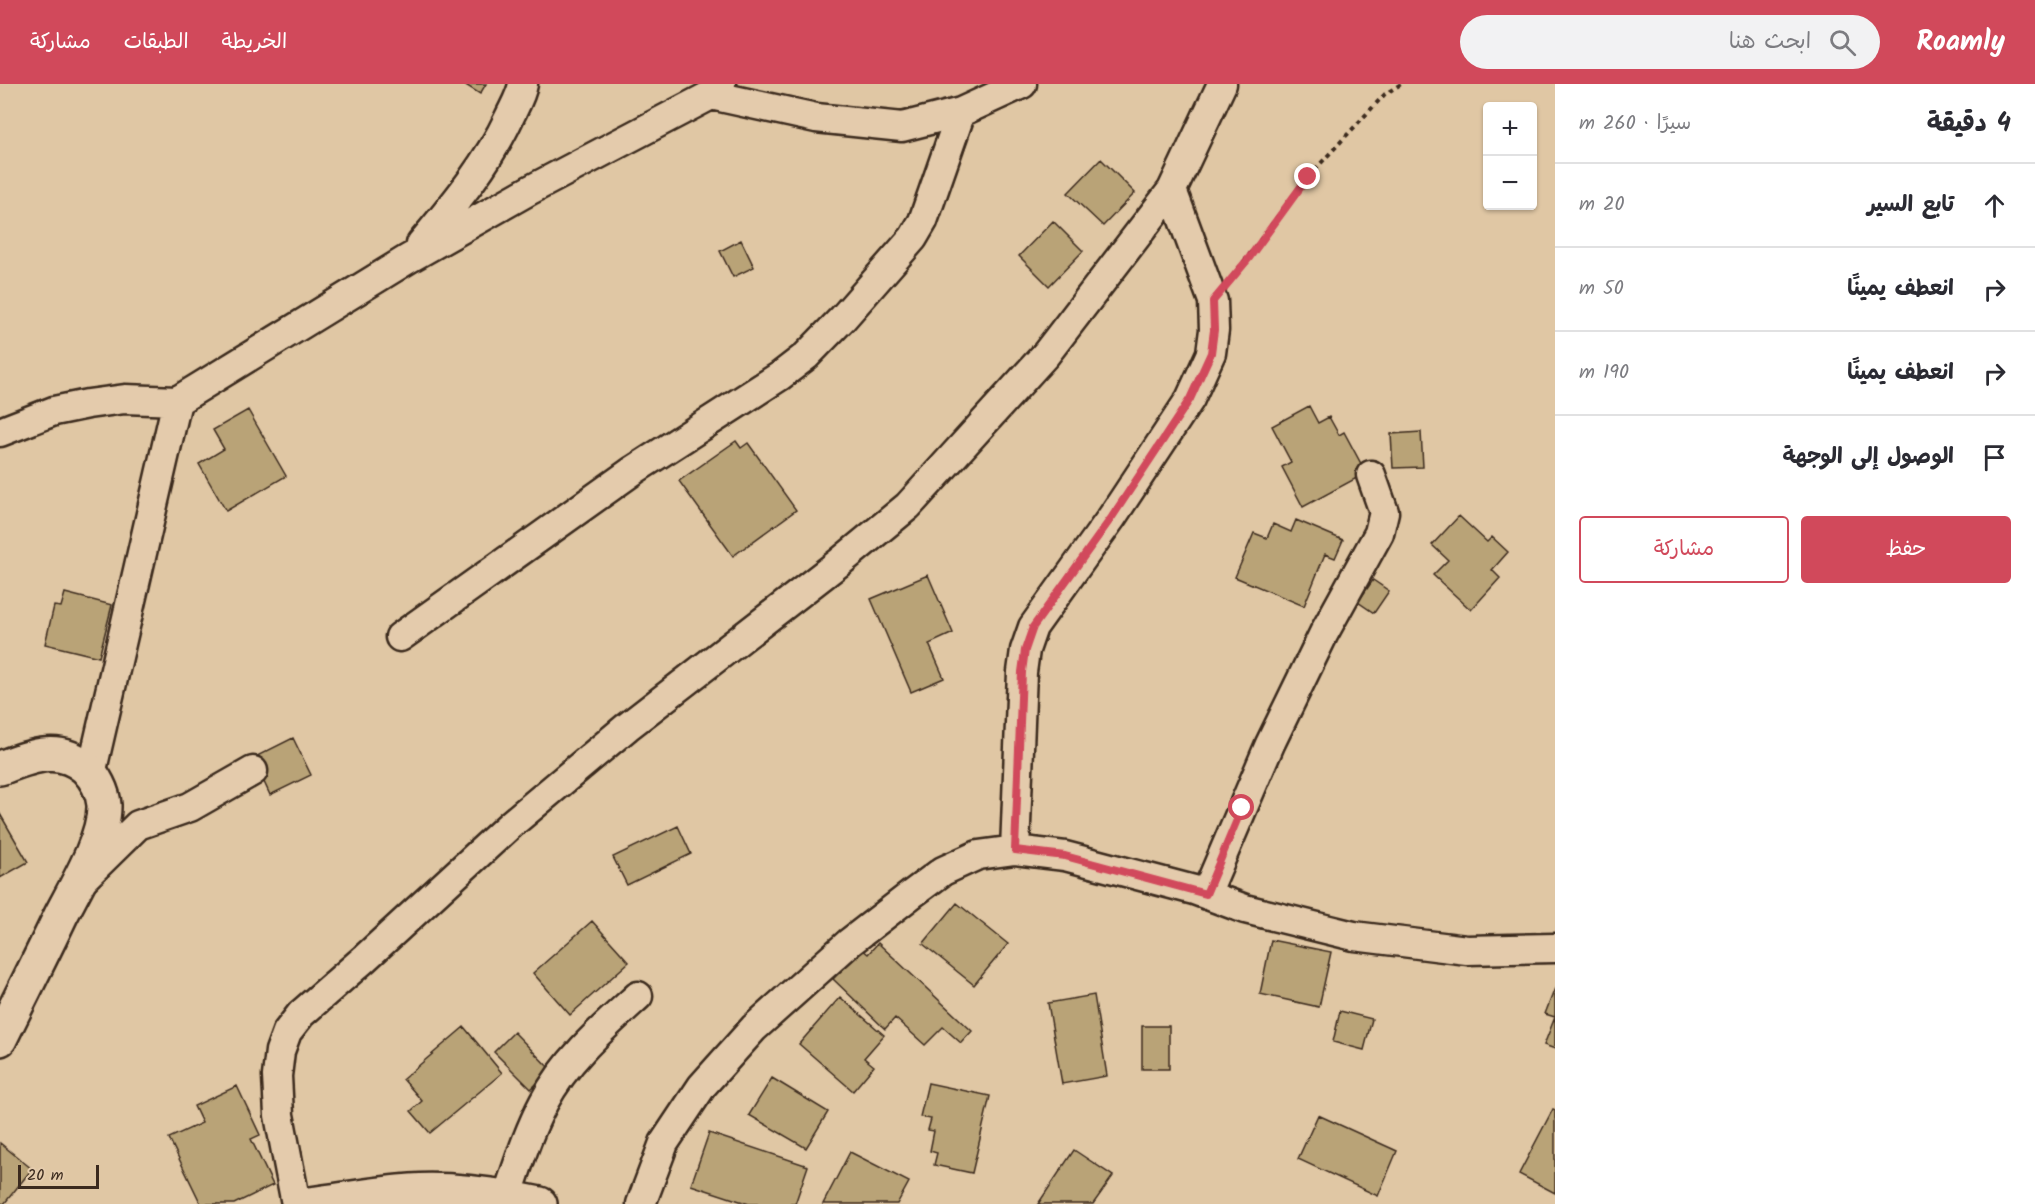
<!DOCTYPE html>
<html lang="ar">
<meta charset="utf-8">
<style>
body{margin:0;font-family:Kalam,"Playpen Sans Arabic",sans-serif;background:#f2f2f3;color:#2b2b33;direction:rtl}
.controls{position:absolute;right:18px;top:18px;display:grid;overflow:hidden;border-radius:6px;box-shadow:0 2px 4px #0004}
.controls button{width:54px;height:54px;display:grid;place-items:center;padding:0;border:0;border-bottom:2px solid #e1e1e2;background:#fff;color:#2b2b33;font:30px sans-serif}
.scale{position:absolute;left:18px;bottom:15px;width:81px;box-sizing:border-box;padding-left:6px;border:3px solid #3b2a1e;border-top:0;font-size:16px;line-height:21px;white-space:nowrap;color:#3b2a1e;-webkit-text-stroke:4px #e4cbac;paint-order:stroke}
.stop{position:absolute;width:18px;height:18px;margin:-14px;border:4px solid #d1495b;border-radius:50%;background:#fff}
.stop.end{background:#d1495b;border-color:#fff;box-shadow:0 2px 6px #0008}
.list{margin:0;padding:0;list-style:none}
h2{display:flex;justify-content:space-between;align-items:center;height:78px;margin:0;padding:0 24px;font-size:26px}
h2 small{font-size:20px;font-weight:400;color:#7c7c81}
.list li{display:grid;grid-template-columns:39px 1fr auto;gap:18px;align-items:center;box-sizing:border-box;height:84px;padding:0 24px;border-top:2px solid #e1e1e2}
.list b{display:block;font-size:22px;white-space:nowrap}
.list em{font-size:20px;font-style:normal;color:#7c7c81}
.actions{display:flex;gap:12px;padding:18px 24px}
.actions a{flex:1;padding:14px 0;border:2px solid #d1495b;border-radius:6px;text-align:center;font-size:21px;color:#d1495b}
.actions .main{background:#d1495b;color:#fff}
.icon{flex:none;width:33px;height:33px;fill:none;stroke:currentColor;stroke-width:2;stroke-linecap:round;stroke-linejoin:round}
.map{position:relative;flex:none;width:1555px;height:1120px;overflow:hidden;direction:ltr}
header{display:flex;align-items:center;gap:36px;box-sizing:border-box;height:84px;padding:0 30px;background:#d1495b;color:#fff}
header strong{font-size:28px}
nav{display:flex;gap:33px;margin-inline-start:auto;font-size:21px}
.search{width:420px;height:54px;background:#f2f2f3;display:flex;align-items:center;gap:15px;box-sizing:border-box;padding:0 21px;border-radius:33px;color:#7c7c81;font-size:22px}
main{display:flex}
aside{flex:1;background:#fff}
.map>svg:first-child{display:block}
</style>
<header>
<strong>Roamly</strong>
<div class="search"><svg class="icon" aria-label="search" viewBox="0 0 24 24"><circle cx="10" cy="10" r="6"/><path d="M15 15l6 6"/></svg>ابحث هنا</div>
<nav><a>الخريطة</a><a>الطبقات</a><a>مشاركة</a></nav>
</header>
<main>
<aside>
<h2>4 دقيقة<small>سيرًا · 260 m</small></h2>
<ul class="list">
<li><svg class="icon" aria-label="ahead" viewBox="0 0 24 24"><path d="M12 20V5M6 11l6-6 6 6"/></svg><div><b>تابع السير</b></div><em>20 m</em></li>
<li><svg class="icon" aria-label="right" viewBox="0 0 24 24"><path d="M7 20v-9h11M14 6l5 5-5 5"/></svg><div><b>انعطف يمينًا</b></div><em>50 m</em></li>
<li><svg class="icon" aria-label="right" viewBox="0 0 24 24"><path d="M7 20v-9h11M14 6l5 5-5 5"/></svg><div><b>انعطف يمينًا</b></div><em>190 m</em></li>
<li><svg class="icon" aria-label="arrive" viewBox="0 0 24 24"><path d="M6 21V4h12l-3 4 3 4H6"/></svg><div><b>الوصول إلى الوجهة</b></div></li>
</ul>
<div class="actions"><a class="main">حفظ</a><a>مشاركة</a></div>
</aside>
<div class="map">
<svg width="1555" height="1120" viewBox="0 0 1555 1120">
<rect width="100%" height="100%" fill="#e0c7a4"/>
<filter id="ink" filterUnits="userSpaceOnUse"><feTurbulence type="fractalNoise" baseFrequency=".0167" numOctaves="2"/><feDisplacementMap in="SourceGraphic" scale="12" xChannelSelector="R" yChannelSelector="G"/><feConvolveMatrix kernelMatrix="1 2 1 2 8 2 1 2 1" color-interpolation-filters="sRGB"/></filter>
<g filter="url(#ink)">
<path fill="#b9a377" stroke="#3b2a1e" stroke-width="1.5" d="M464 0H486L480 10Z
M1101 75 1135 109 1103 142 1068 109Z
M1053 137 1083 167 1049 202 1019 172Z
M741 156 754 183 733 193 720 167Z
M1309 322 1318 339 1329 333 1339 351 1344 348 1366 389 1303 423 1282 383 1291 378 1272 342Z
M248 326 286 392 226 427 199 380 224 365 213 346Z
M1421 348 1423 383 1393 384 1391 350Z
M736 357 741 364 748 359 796 426 733 472 679 397Z
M1459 432 1487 458 1492 453 1508 468 1492 486 1500 494 1471 526 1433 491 1448 476 1432 461Z
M1296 436 1343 456 1335 474 1325 470 1304 522 1235 493 1254 449 1267 454 1273 440 1291 448Z
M928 491 953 549 929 560 944 594 911 608 871 515Z
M1373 496 1389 507 1374 529 1358 518Z
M65 509 112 521 99 573 45 560 54 522 61 523Z
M293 654 311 691 270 711 253 674Z
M0 730 28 778 0 794Z
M678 742 691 770 627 801 613 773Z
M957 819 1008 860 974 901 923 860Z
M592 837 629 878 570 931 533 889Z
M1271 856 1331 868 1319 923 1260 910Z
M878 859 972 947 961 959 943 943 925 961 895 934 885 945 833 895 862 865 868 870Z
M1555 904V965L1544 961 1555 933 1545 930Z
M1094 911 1107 992 1062 1000 1048 919Z
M840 913 884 951 864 974 874 982 853 1007 799 960Z
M1340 927 1372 935 1364 966 1333 958Z
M1142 942H1169V985H1142Z
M464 943 502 989 430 1049 411 1027 422 1017 403 995Z
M514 948 551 986 531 1005 494 968Z
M772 994 828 1028 806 1064 749 1031Z
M928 999 990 1012 972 1089 934 1081 937 1069 930 1067 934 1047 928 1046 931 1035 920 1033Z
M237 1002 260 1051 251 1055 273 1101 234 1120H201L169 1054 202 1039 194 1022Z
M1553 1025 1555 1026V1109L1519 1090Z
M1318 1031 1397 1067 1378 1112 1298 1075Z
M709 1049 808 1082 795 1120H749L691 1101Z
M0 1059 32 1085 4 1120 0 1119Z
M1074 1066 1113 1092 1093 1120H1038Z
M850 1068 909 1098 897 1120H823Z"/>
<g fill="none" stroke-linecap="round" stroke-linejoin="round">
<g stroke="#3b2a1e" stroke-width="33">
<path id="street" d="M961 28 1022 0
M421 160C454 120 487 81 509 34 514 23 521 12 523 0
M0 348 54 327 88 320 125 315 177 317 408 175 530 106 711 11 721 0
M400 553 634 386 780 292 806 272 843 234 913 154 923 137 961 28 902 43 816 34 711 11
M91 690 177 317
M1015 766 1022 588 1025 566 1033 543 1112 433 1190 315 1211 269 1214 246 1213 217 1172 106 1222 0
M84 794 138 741 190 723 253 687
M1206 810 1270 660 1324 549 1379 449 1384 428 1371 391
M507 1113C518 1081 528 1048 544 1018 566 976 603 944 638 912
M296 1120 279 1031 277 992 280 967 287 948 301 930 364 875 510 741 627 643 840 478 908 422 1046 270 1172 106
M641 1120 664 1059 702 1002 754 944 850 858 912 810 943 787 978 771 1015 766 1065 772 1194 806 1245 825 1354 852 1467 866 1555 864"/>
</g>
<g stroke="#3b2a1e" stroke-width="38">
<path id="secondary" d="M0 684C30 673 59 660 86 684 95 693 103 707 104 721 105 754 76 802 61 831 41 873 20 914 0 955
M310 1120C343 1116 377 1109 411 1107 454 1104 498 1111 540 1120"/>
</g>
<path stroke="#3b2a1e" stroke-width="4" stroke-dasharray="4.5 4.5" stroke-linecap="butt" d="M1233 193 1308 93 1385 10 1401 0"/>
<use href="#street" stroke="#e4cbac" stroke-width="28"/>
<use href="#secondary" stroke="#e4cbac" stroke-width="33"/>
</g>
</g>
<g fill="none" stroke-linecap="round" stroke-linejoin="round" filter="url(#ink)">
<path stroke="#d1495b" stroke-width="8" d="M1242 724 1206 810 1065 772 1015 766 1022 588 1025 566 1033 543 1112 433 1190 315 1211 269 1214 246 1213 217 1249 174 1308 93"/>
</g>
</svg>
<div class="controls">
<button>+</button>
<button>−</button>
</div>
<div class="scale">20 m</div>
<div class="stop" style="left:1242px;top:724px"></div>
<div class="stop end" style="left:1308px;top:93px"></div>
</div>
</main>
